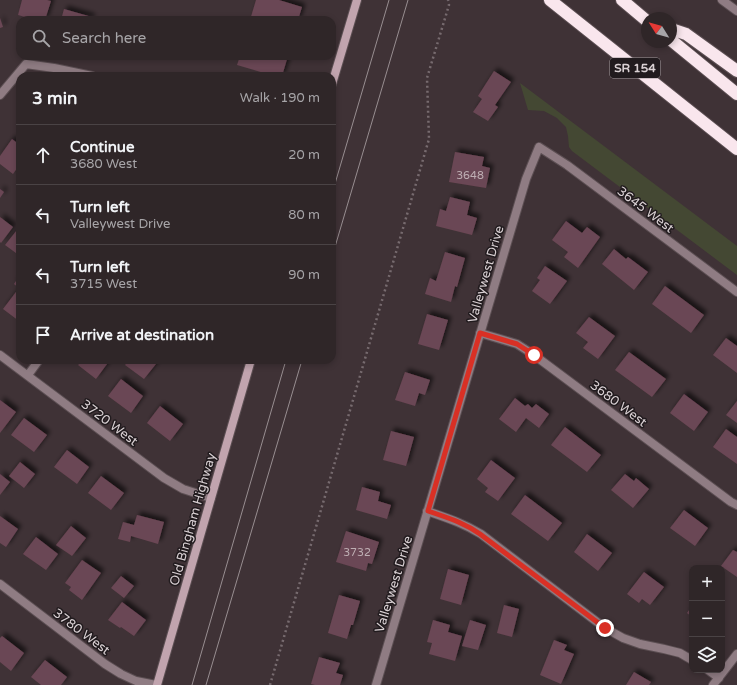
<!DOCTYPE html>
<meta charset="utf-8">
<style>
body{margin:0;font-family:"Varela Round",sans-serif;background:#372e30;color:#f1f3f6}
.controls{position:absolute;right:12px;bottom:12px;display:grid;overflow:hidden;border-radius:8px;box-shadow:0 2px 6px #0003}
.controls button{width:36px;height:36px;display:grid;place-items:center;padding:0;border:0;border-bottom:1px solid #4a4345;background:#2f2628;color:#f1f3f6;font:20px sans-serif}
.compass{position:absolute;left:641px;top:12px;width:36px;height:36px;border-radius:50%;background:#2f2628;box-shadow:0 2px 6px #0003;rotate:307deg}
.stop{position:absolute;width:12px;height:12px;margin:-9px;border:3px solid #d93025;border-radius:50%;background:#fff}
.stop.end{background:#d93025;border-color:#fff;box-shadow:0 1px 4px #0008}
.list{margin:0;padding:0;list-style:none}
h2{display:flex;justify-content:space-between;align-items:center;height:52px;margin:0;padding:0 16px;font-size:17px}
h2 small{font-size:13px;font-weight:400;color:#a7a5a8}
.list li{display:grid;grid-template-columns:26px 1fr auto;gap:12px;align-items:center;box-sizing:border-box;height:60px;padding:0 16px;border-top:1px solid #4a4345}
.list b{display:block;font-size:15px;white-space:nowrap}
.list p{margin:0;font-size:13px;white-space:nowrap;color:#a7a5a8}
.list em{font-size:13px;font-style:normal;color:#a7a5a8}
.icon{flex:none;width:22px;height:22px;fill:none;stroke:currentColor;stroke-width:2;stroke-linecap:round;stroke-linejoin:round}
.map{position:relative;flex:none;width:737px;height:685px;overflow:hidden}
.search{position:absolute;background:#2f2628;box-shadow:0 2px 6px #0003;left:16px;top:16px;width:320px;height:44px;display:flex;align-items:center;gap:10px;box-sizing:border-box;padding:0 14px;border-radius:12px;color:#a7a5a8;font-size:15px}
.panel{position:absolute;background:#2f2628;box-shadow:0 2px 6px #0003;left:16px;top:72px;width:320px;height:292px;border-radius:12px}
.map>svg:first-child{display:block}
</style>
<div class="map">
<svg width="737" height="685" viewBox="0 0 737 685">
<defs>
<filter id="shadow"><feDropShadow dx="3.5" dy="-3.5" stdDeviation="2" flood-color="#0009"/></filter>
</defs>
<rect width="100%" height="100%" fill="#3f3236"/>
<path fill="#444833" d="M520 83 737 246V275L572 151 569 147 568 136 566 127 557 118 544 111 528 110Z"/>
<path fill="#6b4654" filter="url(#shadow)" d="M22 0H47L51 1 45 20 32 17V19L18 15Z
M256 0H279L302 7 298 20H250Z
M64 9 92 17 91 20H61Z
M0 18 3 27 0 28Z
M240 56H288L282 76H274L237 65Z
M494 71 511 82 495 105 498 107 488 121 473 112 482 99 478 96Z
M12 139 20 145V164L13 174 0 164V156Z
M455 152 484 157 482 166 490 168 486 188 449 182Z
M0 189 4 192 0 198Z
M450 197 470 202 467 215 477 218 472 235 436 226 440 209 446 211Z
M0 217 13 227 1 243 0 242Z
M566 221 582 233 587 227 600 237 578 268 564 257 568 252 552 240Z
M17 230 20 232V256L5 245Z
M614 249 626 259 628 257 648 272 634 290 602 264Z
M445 252 465 258 457 287 455 286 451 302 425 294 430 278 436 281Z
M545 266 567 281 550 304 532 291 540 280 537 278Z
M20 275V320L19 321 3 309 19 288 14 284Z
M665 286 704 315 691 333 652 304Z
M427 314 448 320 439 350 418 344Z
M589 317 615 336 598 359 583 348 588 342 576 333Z
M726 338 737 346V373L713 355Z
M629 352 666 379 652 397 615 370Z
M83 360H110L96 379 78 365Z
M129 360H151L156 364 144 379 125 365Z
M405 372 430 380 425 395 419 393 415 406 395 400Z
M121 379 143 396 131 413 108 396Z
M684 394 708 412 694 431 670 413Z
M515 398 525 406 528 404 532 408 536 404 549 414 539 428 526 418 516 432 499 419Z
M0 400 16 412 0 433Z
M737 401V423L726 415Z
M160 406 183 424 170 441 147 423Z
M24 418 47 435 34 452 11 435Z
M565 427 601 455 587 472 551 445Z
M726 429 737 437V464L713 447Z
M391 431 414 437 406 466 383 460Z
M67 450 89 467 77 484 54 467Z
M491 460 515 478 498 501 485 492 488 488 477 479Z
M20 462 35 474 24 488 9 476Z
M0 474 10 482 0 495Z
M625 474 634 481 636 478 649 489 633 508 611 490Z
M101 476 124 493 111 510 88 493Z
M362 487 380 492 378 501 391 505 387 519 356 510Z
M525 495 562 523 548 541 511 514Z
M684 510 708 528 695 546 670 528Z
M137 515 164 522 158 544 131 536 130 542 118 539 123 522 134 525Z
M0 516 18 529 6 547 0 543Z
M71 526 86 538 72 556 56 545Z
M346 531 379 542 372 564 368 563 366 571 336 562Z
M587 534 612 553 598 571 574 552Z
M36 537 58 554 46 570 23 554Z
M733 550 737 552V577L721 566Z
M82 560 101 573 82 600 69 590 71 587 65 583Z
M448 569 469 575 461 605 440 599Z
M644 572 664 587 650 605 642 599 639 603 627 594Z
M121 576 134 586 124 598 111 588Z
M339 595 360 601 353 625H351L347 639 328 633Z
M122 602 146 620 134 636 121 627 120 628 108 620Z
M504 605 519 609 512 637 497 633Z
M692 606V617L687 613Z
M433 620 450 625 448 632 462 636 455 661 429 654 432 643 427 642Z
M470 620 486 625 478 650 462 646Z
M2 636 24 653 11 671 0 662V638Z
M554 640 567 645 564 650 574 654 561 684 540 675Z
M319 657 340 663 336 673 343 675 340 685H315L311 684Z
M45 660 67 677 61 685H41L31 677Z
M634 672 651 682 649 685H626Z"/>
<g fill="none" stroke-linecap="round" stroke-linejoin="round">
<g stroke="#5b4e52" stroke-width="10">
<path id="street" d="M722 0 737 11
M0 95 26 64 54 68 92 76
M480 333 517 344 534 355 731 502 737 505
M0 355 164 478 183 489 211 498
M28 375 39 360
M427 511C447 518 463 523 481 534L605 628 623 638 640 644 664 649 680 653 692 660
M0 584 105 664 121 674 136 681 156 685
M708 670 719 678
M376 685 526 179 539 147 567 165 737 292
M713 685 737 654"/>
</g>
<g stroke="#5b4e52" stroke-width="10">
<path id="secondary" d="M332 84 357 0
M157 685 251 360"/>
</g>
<g stroke="#5b4e52" stroke-width="14">
<path id="highway" d="M550 0 737 149
M622 0 647 21
M671 29 686 34 737 71
M671 40 737 94"/>
</g>
<path stroke="#776b6f" stroke-width="2.5" stroke-dasharray="2 3" stroke-linecap="butt" d="M270 685 429 139 427 78 449 5 448 0"/>
<use href="#street" stroke="#8f7c83" stroke-width="8"/>
<use href="#secondary" stroke="#c1a4ae" stroke-width="8"/>
<use href="#highway" stroke="#f9e6ed" stroke-width="12"/>
<path stroke="#988e91" stroke-width="1" d="M332 194 389 0
M332 257 408 0
M192 685 268 422 286 360
M206 685 302 360"/>
</g>
<g fill="none" stroke-linecap="round" stroke-linejoin="round">
<path stroke="#d93025" stroke-width="5" d="M534 355 517 344 480 333 428 511C448 518 463 522 480 534L605 628"/>
</g>
<g text-anchor="middle" stroke-width="3" stroke-linejoin="round" paint-order="stroke">
<g font-size="11" fill="#beaeb3">
<text x="470" y="179">3648</text>
<text x="357" y="556">3732</text>
</g>
<rect fill="#211b1e" stroke="#a29a9d" stroke-width="1" x="610" y="58" width="50" height="20" rx="3"/>
<g font-size="12" font-weight="bold" fill="#d9d0d3">
<text x="635" y="72">SR 154</text>
</g>
<g font-size="13" fill="#d9d0d3" stroke="#211b1e">
<text transform="translate(646 209) rotate(37)" y="5">3645 West</text>
<text transform="translate(485 274) rotate(-74)" y="5">Valleywest Drive</text>
<text transform="translate(619 403) rotate(37)" y="5">3680 West</text>
<text transform="translate(110 422) rotate(37)" y="5">3720 West</text>
<text transform="translate(192 519) rotate(-74)" y="5">Old Bingham Highway</text>
<text transform="translate(393 584) rotate(-73)" y="5">Valleywest Drive</text>
<text transform="translate(82 631) rotate(37)" y="5">3780 West</text>
</g>
</g>
</svg>
<div class="controls">
<button>+</button>
<button>−</button>
<button><svg class="icon" aria-label="layers" viewBox="0 0 24 24"><path d="M12 4l9 5-9 5-9-5zM3 14l9 5 9-5"/></svg></button>
</div>
<svg class="compass" viewBox="-18 -18 36 36"><path d="M0-13l5 13h-10z" fill="#e53935"/><path d="M0 13l5-13h-10z" fill="#a7a5a8"/></svg>
<div class="stop" style="left:534px;top:355px"></div>
<div class="stop end" style="left:605px;top:628px"></div>
<div class="search"><svg class="icon" aria-label="search" viewBox="0 0 24 24"><circle cx="10" cy="10" r="6"/><path d="M15 15l6 6"/></svg>Search here</div>
<section class="panel">
<h2>3 min<small>Walk · 190 m</small></h2>
<ul class="list">
<li><svg class="icon" aria-label="ahead" viewBox="0 0 24 24"><path d="M12 20V5M6 11l6-6 6 6"/></svg><div><b>Continue</b><p>3680 West</p></div><em>20 m</em></li>
<li><svg class="icon" aria-label="left" viewBox="0 0 24 24"><path d="M17 20v-9H6M10 6l-5 5 5 5"/></svg><div><b>Turn left</b><p>Valleywest Drive</p></div><em>80 m</em></li>
<li><svg class="icon" aria-label="left" viewBox="0 0 24 24"><path d="M17 20v-9H6M10 6l-5 5 5 5"/></svg><div><b>Turn left</b><p>3715 West</p></div><em>90 m</em></li>
<li><svg class="icon" aria-label="arrive" viewBox="0 0 24 24"><path d="M6 21V4h12l-3 4 3 4H6"/></svg><div><b>Arrive at destination</b></div></li>
</ul>
</section>
</div>
